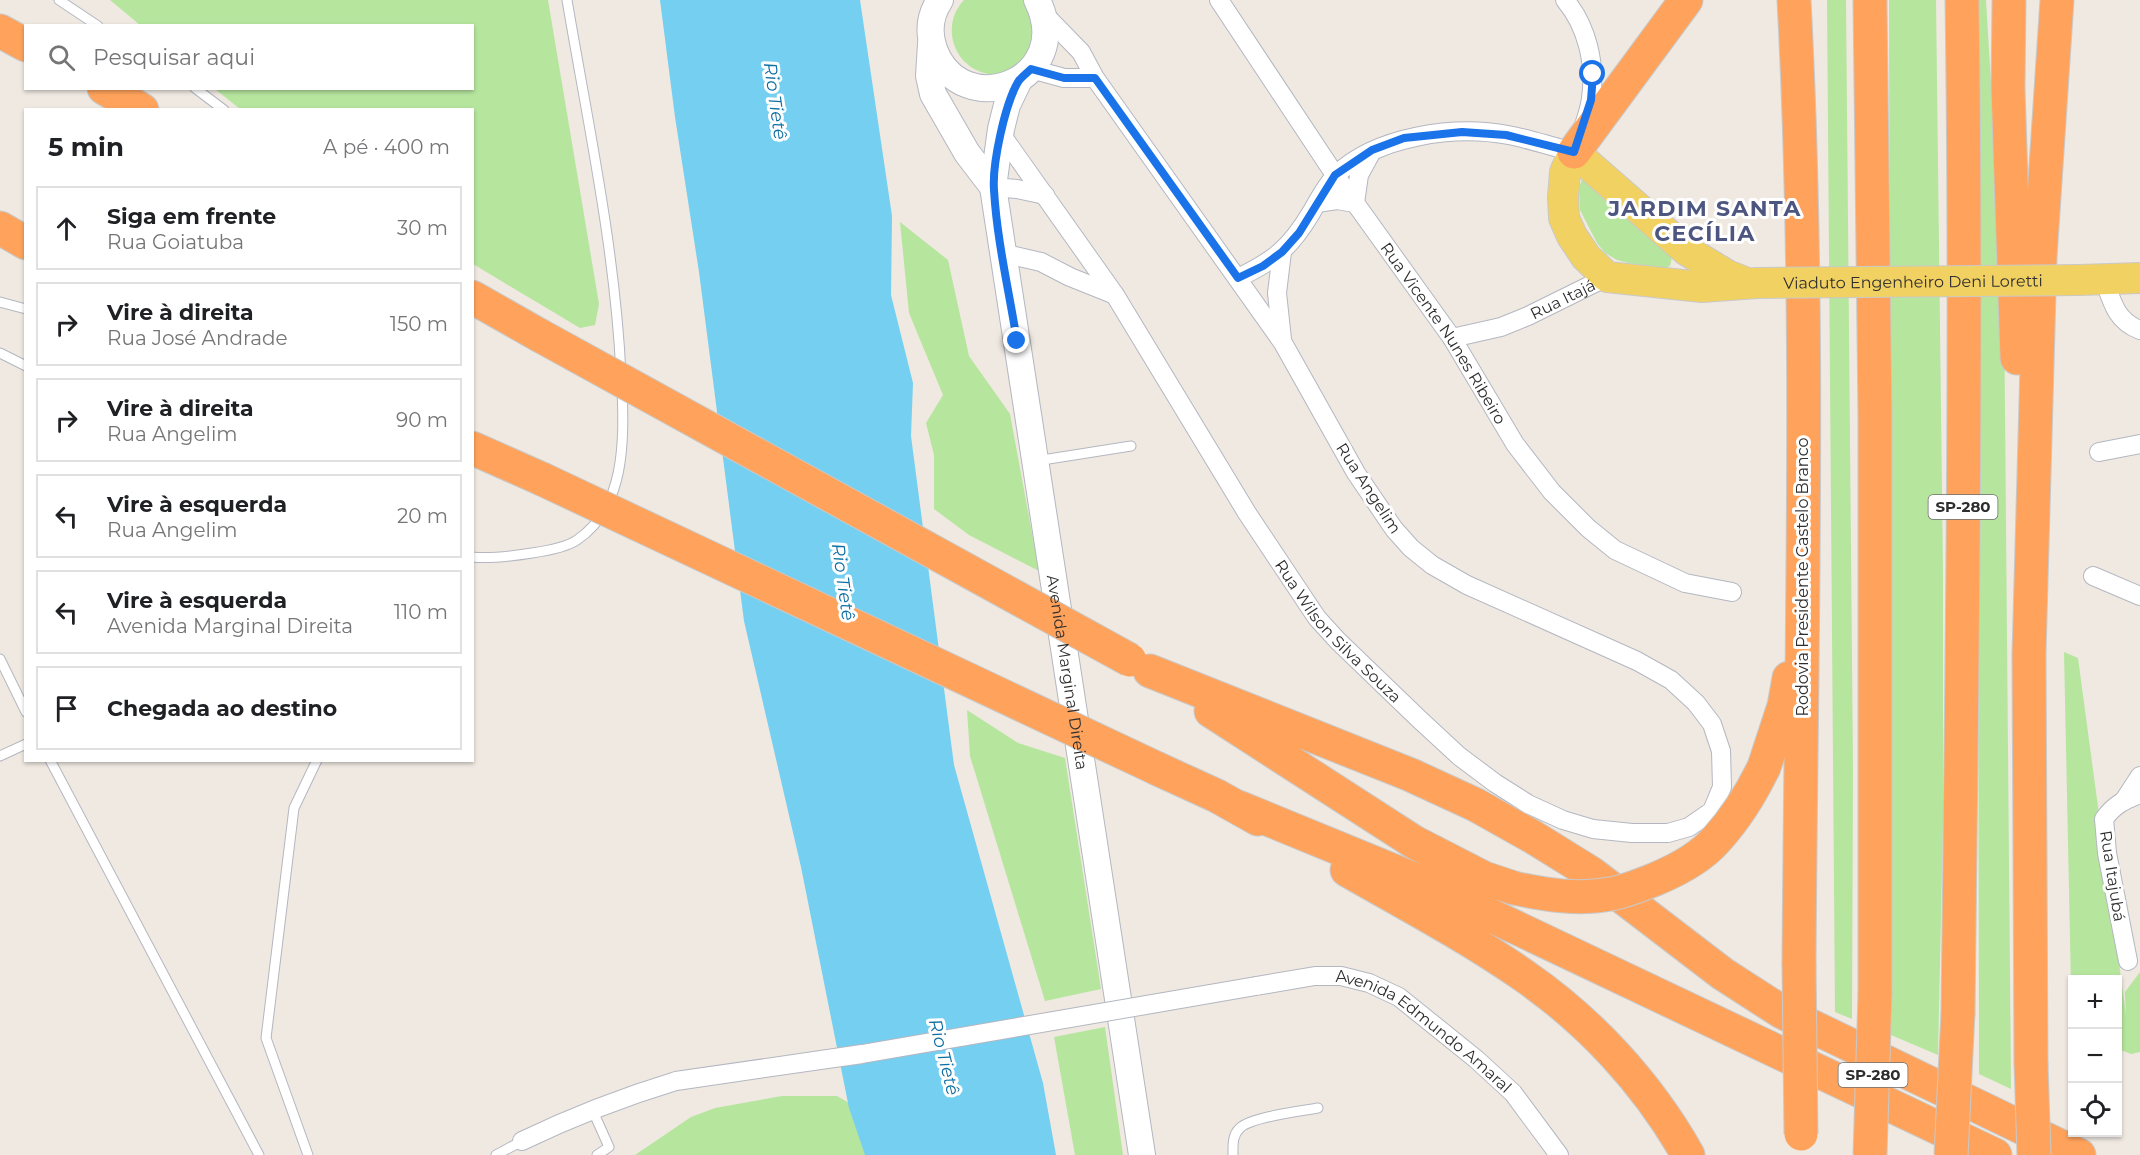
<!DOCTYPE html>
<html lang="pt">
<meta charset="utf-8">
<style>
body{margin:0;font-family:Montserrat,sans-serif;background:#f2f2f2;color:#202124}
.controls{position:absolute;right:18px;bottom:18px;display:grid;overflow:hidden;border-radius:0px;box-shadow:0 2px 4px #0004}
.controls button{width:54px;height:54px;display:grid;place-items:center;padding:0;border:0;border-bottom:2px solid #e0e0e0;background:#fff;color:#202124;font:30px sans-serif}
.stop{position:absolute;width:18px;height:18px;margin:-14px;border:4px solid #1a73e8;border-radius:50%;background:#fff}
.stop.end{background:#1a73e8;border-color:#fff;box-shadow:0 2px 6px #0008}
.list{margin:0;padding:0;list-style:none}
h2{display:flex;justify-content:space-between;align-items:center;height:78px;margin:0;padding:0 24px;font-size:26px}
h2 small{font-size:20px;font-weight:400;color:#757577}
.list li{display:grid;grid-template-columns:39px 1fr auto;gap:18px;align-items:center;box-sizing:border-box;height:84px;margin:0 12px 12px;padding:0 12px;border:2px solid #e0e0e0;border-radius:0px}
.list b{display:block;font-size:22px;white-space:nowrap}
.list p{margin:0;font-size:20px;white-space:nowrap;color:#757577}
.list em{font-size:20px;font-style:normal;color:#757577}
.icon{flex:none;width:33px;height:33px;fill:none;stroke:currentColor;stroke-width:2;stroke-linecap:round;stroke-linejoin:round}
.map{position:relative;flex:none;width:2140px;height:1155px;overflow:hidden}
.search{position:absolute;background:#fff;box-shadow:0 2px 4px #0004;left:24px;top:24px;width:450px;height:66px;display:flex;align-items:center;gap:15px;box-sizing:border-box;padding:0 21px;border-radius:0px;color:#757577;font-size:22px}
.panel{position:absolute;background:#fff;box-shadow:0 2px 4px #0004;left:24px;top:108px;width:450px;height:654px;border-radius:0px}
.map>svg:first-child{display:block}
</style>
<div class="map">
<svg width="2140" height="1155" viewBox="0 0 2140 1155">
<rect width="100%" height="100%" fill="#efe9e1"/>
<path fill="#b6e59e" d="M110 0H548L599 304 595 325 580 328 473 264 472 110 240 109 215 89 472 88V26L140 25Z
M964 0H1027L1039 20 1028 61C1020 65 1012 72 1003 74 996 76 987 74 981 72 951 61 942 23 964 0Z
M1827 0H1846L1853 770 1852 1019 1835 1012Z
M1889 0H1936L1943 573V824L1938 1055 1891 1035Z
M1977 0H1986L2004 300 2011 1089 1979 1074Z
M1583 176 1672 257 1670 266 1658 271 1617 260 1605 253 1597 243 1580 210 1579 189Z
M900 222 948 260 969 356 1010 414 1039 571 969 535 934 509V455L926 423 943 395 909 313Z
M2064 652 2078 658 2126 1015 2125 992 2140 972V1052L2131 1054 2118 1049V980H2072V1033Z
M967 710 1018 743 1065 758 1101 989 1045 1001 970 756Z
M1105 1027 1123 1155H1075L1054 1037Z
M782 1096H837L851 1104 870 1155H635L691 1117 715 1108Z"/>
<path fill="#75cff0" d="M660 0H860L892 216 891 295 913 383 911 436 954 765 1043 1083 1056 1155H865L849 1108 801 867 744 621 699 272 675 117Z"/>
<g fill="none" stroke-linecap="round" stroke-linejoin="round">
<g stroke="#b4b7c1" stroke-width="11">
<path id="service" d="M59 0 98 26
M567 0C588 124 615 248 621 374
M195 88 224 110
M0 302 26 309
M0 353 26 366
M1036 461 1131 446
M472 557C492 559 513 556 532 553 546 551 565 548 577 540 626 507 624 439 622 387
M0 659 26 712
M0 756 26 744
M50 760 259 1155
M592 1109 609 1147 597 1155
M308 1155 266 1038 294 808 317 760
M496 1155 522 1141
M1233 1155C1233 1146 1232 1135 1240 1128 1251 1117 1301 1111 1318 1108"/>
</g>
<g stroke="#b4b7c1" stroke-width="20">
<g id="minor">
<path id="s1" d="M1219 0 1335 175 1452 338 1515 444 1552 492 1588 528 1615 550 1685 583 1732 592"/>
<path d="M1031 69 1064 78H1095"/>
<path id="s2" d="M1001 134 1115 295 1247 513 1317 618 1338 641 1419 719 1459 756 1495 783 1528 804 1563 820 1593 829 1632 833H1668L1689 827 1712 811 1722 787 1721 751 1712 724 1696 703 1671 680 1637 661 1467 585 1432 565 1411 548 1394 529 1356 473 1283 343 1095 78 1081 52 1044 14"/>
<path d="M993 187 1017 189 1045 195"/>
<path d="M1317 203 1337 200 1355 203 1359 175 1371 153"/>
<path d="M1002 253 1041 262 1070 277 1115 295"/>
<path d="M1238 278C1275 260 1290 248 1311 213 1318 201 1326 185 1336 175 1377 136 1454 125 1508 135 1530 139 1552 147 1574 152 1580 135 1589 116 1591 98 1596 64 1587 26 1565 0"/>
<path d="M2104 279C2112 302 2116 321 2140 330"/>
<path id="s3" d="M1452 338 1501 327 1528 316 1607 277"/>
<path d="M1282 339 1277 293 1282 252"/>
<path d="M2099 452 2140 444"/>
<path d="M2093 576 2140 596"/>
<path d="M2125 799 2140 776"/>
<path d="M2128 961 2107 853 2104 819C2114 805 2124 800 2140 794"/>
<path id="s4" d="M1256 986 1315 976H1341L1369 983 1399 997 1476 1059 1513 1093 1559 1155"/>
<path d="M522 1141C574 1116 620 1098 676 1081"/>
</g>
</g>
<g stroke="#b4b7c1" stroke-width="28">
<g id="secondary">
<path d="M940 0C930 15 928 32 934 49 962 125 1077 80 1037 0"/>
<path d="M931 44 929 76 933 94 967 153 993 187"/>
<path id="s5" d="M1019 80 1007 105 1001 129 993 187 1142 1155"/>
</g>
</g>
<g stroke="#c9c9c9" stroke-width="32">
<path id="primary" d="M2079 280 2140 278
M1747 283 1727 275 1686 250 1574 152 1565 172 1563 197 1564 218 1572 236 1586 257 1607 277 1702 287 1757 283"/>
</g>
<g stroke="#c9c9c9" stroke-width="35">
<path id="motorway" d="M1794 0C1811 321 1801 643 1799 964
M1870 0 1875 416V994
M2009 0 2008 88 2017 358
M0 31 26 45
M104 88 142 110
M1574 152 1686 0
M0 228 26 243
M472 297 539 335
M472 448 542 479
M1150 671 1411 775 1476 805 1533 837 1591 873 1723 974 1782 1012 2079 1155
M1211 711 1414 842 1484 878 1514 888
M1764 767 1784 706 1789 678
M1158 769 1217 796 1258 819
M1238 807 1416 880 1995 1155
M1347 870C1406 904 1467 936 1523 975 1590 1021 1648 1084 1688 1155
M1958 1013C1962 675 1967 338 1962 0
M2031 1063 2029 654 2040 257 2057 0"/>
</g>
<use href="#service" stroke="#fff" stroke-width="9"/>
<use href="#minor" stroke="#fff" stroke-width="18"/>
<use href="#secondary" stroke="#fff" stroke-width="26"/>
<use href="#primary" stroke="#f2d163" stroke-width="30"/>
<use href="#motorway" stroke="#ffa35c" stroke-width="33"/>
<g stroke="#b4b7c1" stroke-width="20" stroke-linecap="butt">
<path id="minor-bridge" d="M676 1081 862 1054 1256 986"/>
</g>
<g stroke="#c9c9c9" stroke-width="32" stroke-linecap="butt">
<g id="primary-bridge">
<path id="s6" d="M1757 283 2079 280"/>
</g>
</g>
<g stroke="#c9c9c9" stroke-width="35" stroke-linecap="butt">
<path id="motorway-bridge" d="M539 335 1130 660
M542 479 1158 769
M1514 888C1546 895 1578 900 1610 894 1627 891 1643 884 1658 878 1679 869 1701 857 1716 840 1736 818 1751 794 1764 767
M1799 964 1801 1134
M2031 1063 2034 1155
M1870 1155 1875 994
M1951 1155 1958 1013"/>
</g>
<use href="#minor-bridge" stroke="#fff" stroke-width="18"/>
<use href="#primary-bridge" stroke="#f2d163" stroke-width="30"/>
<use href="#motorway-bridge" stroke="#ffa35c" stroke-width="33"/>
</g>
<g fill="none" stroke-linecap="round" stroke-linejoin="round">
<path stroke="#1a73e8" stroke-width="8" d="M1017 341C1009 291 997 241 994 190 992 164 1005 104 1018 82 1021 77 1027 73 1031 69L1064 78H1095L1238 278 1263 266 1282 252 1299 233 1335 175 1372 150 1404 138 1462 132 1506 135 1574 152 1591 100 1593 74"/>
</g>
<g text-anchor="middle" stroke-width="6" stroke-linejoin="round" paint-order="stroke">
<g fill="#fff" stroke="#6d6d6d" stroke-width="1.5">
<rect x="1928.5" y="495" width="69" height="24" rx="4.5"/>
<rect x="1838.5" y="1063" width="69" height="24" rx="4.5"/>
</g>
<g font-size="15" font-weight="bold" fill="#2e2e2e">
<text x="1963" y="512">SP-280</text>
<text x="1873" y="1080">SP-280</text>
</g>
<g font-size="16" fill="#2e2e2e" stroke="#fff">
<text dy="6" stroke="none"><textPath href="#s6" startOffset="156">Viaduto Engenheiro Deni Loretti</textPath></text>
<text dy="6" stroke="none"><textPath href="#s3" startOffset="118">Rua Itajá</textPath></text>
<text dy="6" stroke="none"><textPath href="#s1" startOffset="402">Rua Vicente Nunes Ribeiro</textPath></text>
<text transform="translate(1369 488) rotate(57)" y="6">Rua Angelim</text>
<text transform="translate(1802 577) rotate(-90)" y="6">Rodovia Presidente Castelo Branco</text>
<text dy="6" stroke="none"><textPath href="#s2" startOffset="602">Rua Wilson Silva Souza</textPath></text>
<text dy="6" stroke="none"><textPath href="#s5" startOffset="602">Avenida Marginal Direita</textPath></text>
<text transform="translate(2113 876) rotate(81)" y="6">Rua Itajubá</text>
<text dy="6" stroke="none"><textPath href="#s4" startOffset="186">Avenida Edmundo Amaral</textPath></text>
</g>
<g font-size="18" font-style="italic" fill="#0d6fa3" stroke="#fff">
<text transform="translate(775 101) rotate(82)" y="6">Rio Tietê</text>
<text transform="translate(843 582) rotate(82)" y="6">Rio Tietê</text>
<text transform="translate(944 1057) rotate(76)" y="6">Rio Tietê</text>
</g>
<g font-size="22" font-weight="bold" letter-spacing="1.5" fill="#4d5680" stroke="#fff">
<text x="1705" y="216">JARDIM SANTA<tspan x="1705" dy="25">CECÍLIA</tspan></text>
</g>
</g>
</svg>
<div class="controls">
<button>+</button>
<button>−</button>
<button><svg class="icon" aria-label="locate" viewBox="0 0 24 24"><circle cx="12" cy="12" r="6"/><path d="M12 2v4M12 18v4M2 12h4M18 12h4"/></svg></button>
</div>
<div class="stop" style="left:1593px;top:74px"></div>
<div class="stop end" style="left:1017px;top:341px"></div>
<div class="search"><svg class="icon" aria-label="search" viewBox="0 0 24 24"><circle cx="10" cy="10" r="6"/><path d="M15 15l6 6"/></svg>Pesquisar aqui</div>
<section class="panel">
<h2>5 min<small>A pé · 400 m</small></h2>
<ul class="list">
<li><svg class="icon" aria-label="ahead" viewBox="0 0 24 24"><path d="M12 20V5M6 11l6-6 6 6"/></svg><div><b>Siga em frente</b><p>Rua Goiatuba</p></div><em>30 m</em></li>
<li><svg class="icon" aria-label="right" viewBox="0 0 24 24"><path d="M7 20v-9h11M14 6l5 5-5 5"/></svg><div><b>Vire à direita</b><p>Rua José Andrade</p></div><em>150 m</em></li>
<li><svg class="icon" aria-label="right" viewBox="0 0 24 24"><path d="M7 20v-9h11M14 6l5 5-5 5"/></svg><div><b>Vire à direita</b><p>Rua Angelim</p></div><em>90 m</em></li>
<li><svg class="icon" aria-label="left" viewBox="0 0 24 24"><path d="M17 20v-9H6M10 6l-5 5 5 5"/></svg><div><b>Vire à esquerda</b><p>Rua Angelim</p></div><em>20 m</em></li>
<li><svg class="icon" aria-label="left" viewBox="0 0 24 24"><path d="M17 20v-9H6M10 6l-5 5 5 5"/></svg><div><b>Vire à esquerda</b><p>Avenida Marginal Direita</p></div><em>110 m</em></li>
<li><svg class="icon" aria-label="arrive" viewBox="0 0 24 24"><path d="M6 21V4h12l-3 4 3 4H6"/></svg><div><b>Chegada ao destino</b></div></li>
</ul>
</section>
</div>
